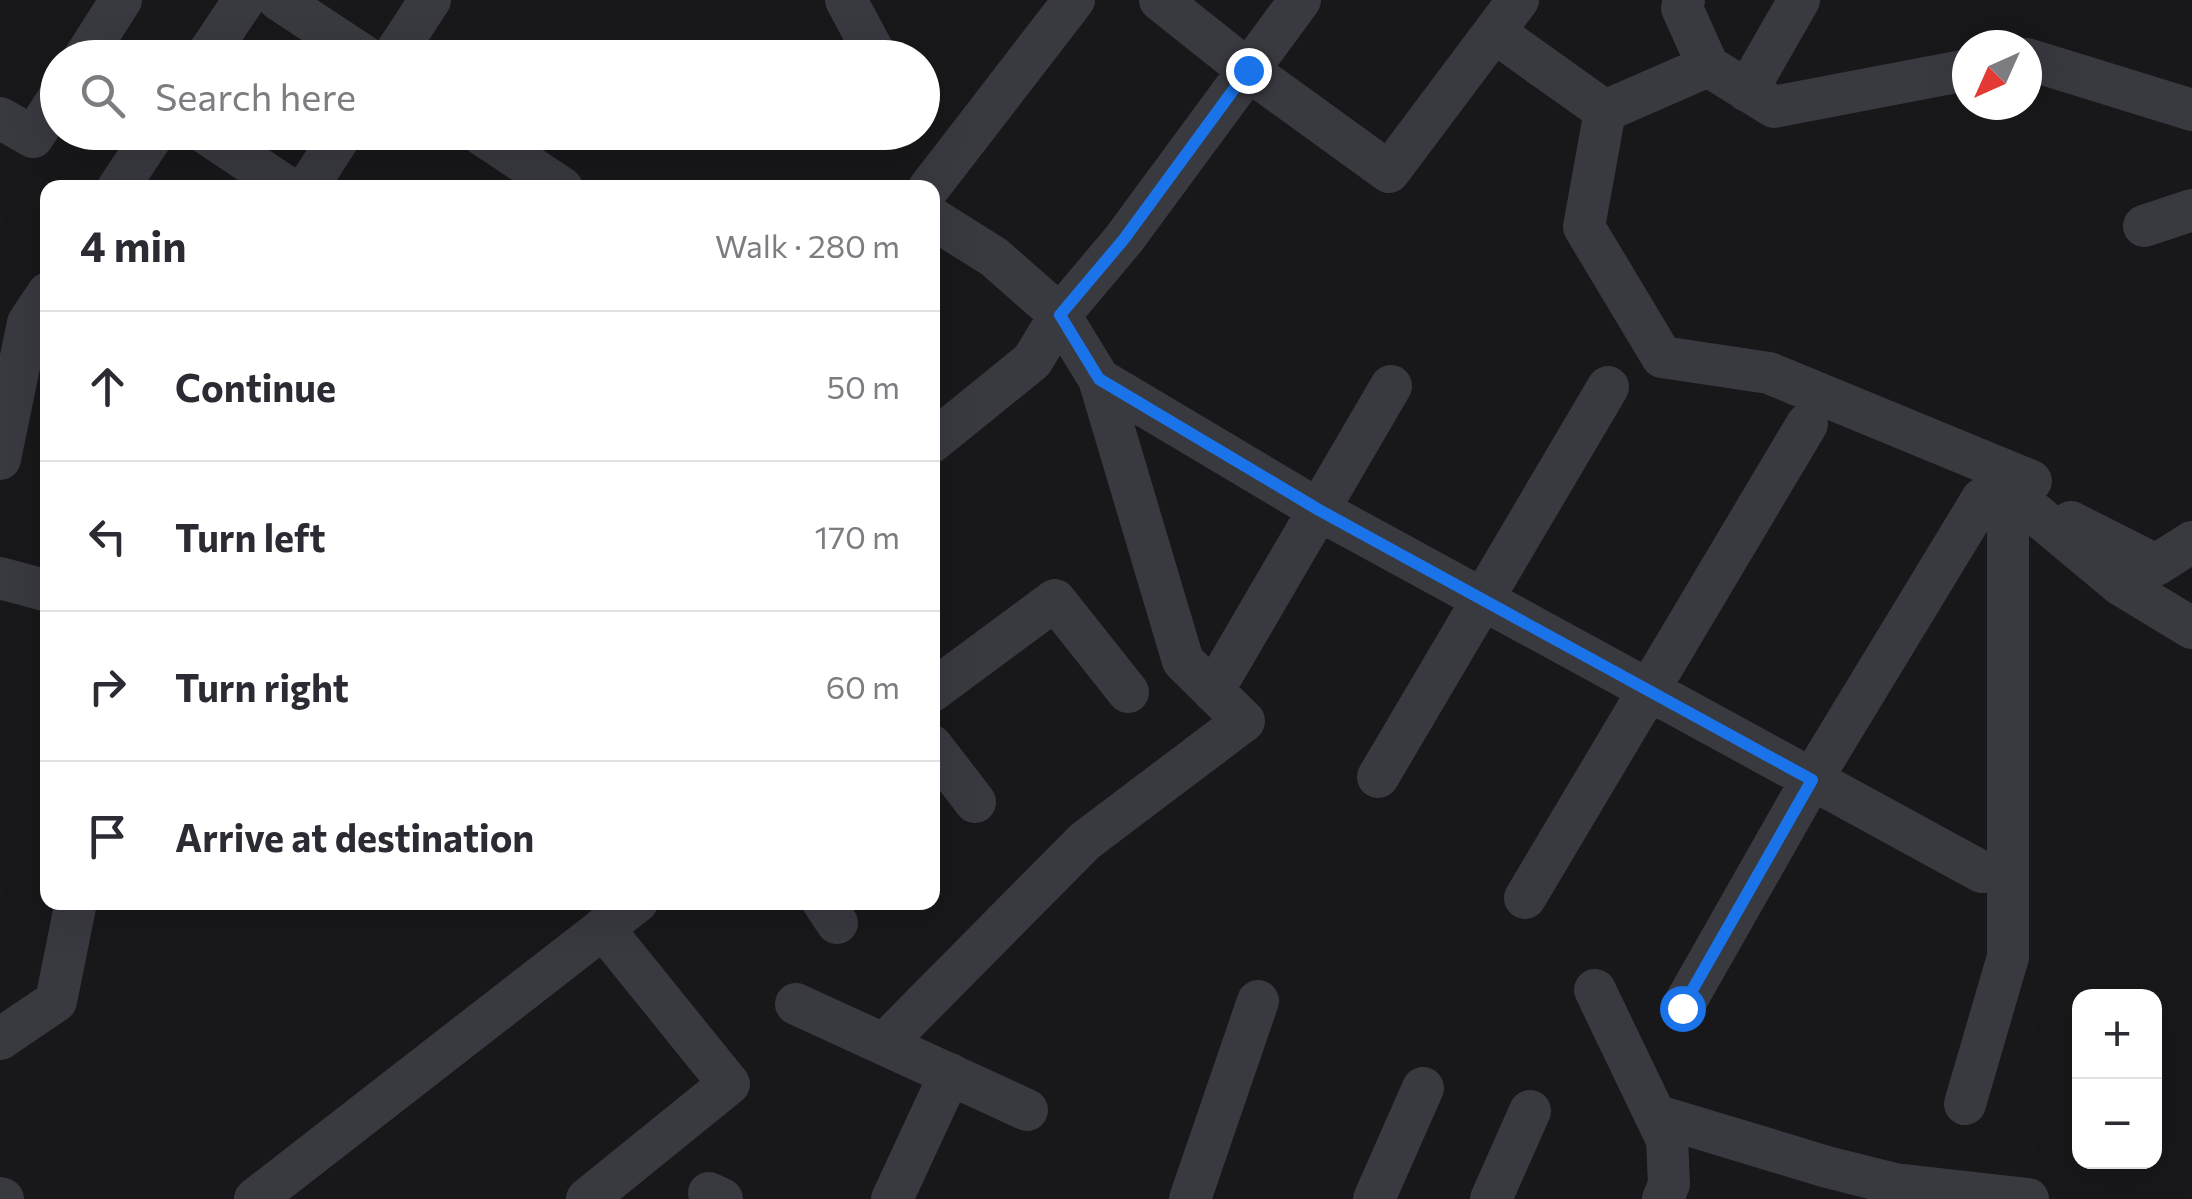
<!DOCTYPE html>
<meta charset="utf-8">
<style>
body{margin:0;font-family:Commissioner,sans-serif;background:#f7f7f7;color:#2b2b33}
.controls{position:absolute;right:30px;bottom:30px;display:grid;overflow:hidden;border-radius:20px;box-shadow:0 10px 40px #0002}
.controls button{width:90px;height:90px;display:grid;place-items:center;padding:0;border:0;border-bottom:2px solid #e1e1e2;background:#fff;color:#2b2b33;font:50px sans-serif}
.compass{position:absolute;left:1952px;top:30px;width:90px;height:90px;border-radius:50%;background:#fff;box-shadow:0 10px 40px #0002;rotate:225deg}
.stop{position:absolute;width:30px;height:30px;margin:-22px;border:8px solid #1a73e8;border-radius:50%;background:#fff}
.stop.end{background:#1a73e8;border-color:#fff;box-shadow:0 2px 10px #0008}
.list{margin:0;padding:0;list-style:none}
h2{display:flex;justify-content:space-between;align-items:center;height:130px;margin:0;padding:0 40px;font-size:42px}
h2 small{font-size:32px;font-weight:400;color:#7c7c81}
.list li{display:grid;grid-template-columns:65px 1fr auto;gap:30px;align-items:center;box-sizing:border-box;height:150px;padding:0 40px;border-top:2px solid #e1e1e2}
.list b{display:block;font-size:38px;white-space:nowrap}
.list em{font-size:32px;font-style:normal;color:#7c7c81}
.icon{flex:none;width:55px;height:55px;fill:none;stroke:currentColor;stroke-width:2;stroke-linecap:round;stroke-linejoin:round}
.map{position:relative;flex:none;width:2192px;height:1199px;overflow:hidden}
.search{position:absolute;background:#fff;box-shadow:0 10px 40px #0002;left:40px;top:40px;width:900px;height:110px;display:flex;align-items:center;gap:25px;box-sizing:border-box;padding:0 35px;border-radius:55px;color:#7c7c81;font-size:38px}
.panel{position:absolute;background:#fff;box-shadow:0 10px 40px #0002;left:40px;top:180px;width:900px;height:730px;border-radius:20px}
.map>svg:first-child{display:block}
</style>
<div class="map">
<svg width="2192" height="1199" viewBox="0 0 2192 1199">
<rect width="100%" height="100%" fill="#18181b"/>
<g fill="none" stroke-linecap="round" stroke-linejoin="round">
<path stroke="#393940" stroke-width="42" d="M279 0 367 58
M846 0 877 58
M1160 0 1248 70 1389 172 1518 0
M1684 0 1682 8 1708 66 1774 107 1967 70
M1494 32 1605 111 1584 227 1662 357 1769 373 2031 481 2008 491V957L1965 1104
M84 58 121 0
M205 58 244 0
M392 58 430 0
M2027 59 2192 110
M1747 91 1799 0
M1605 111 1708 66
M0 118 33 137 58 99
M204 132 288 188
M478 132 562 188
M118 188 155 132
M307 188 343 132
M929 188 1074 0
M932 218 994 257 1060 315 1099 379 1319 510 1982 872
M2144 226 2192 210
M932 442 1032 361 1060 315 1124 239 1300 0
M0 459 28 323 48 293
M2008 491 2121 585 2192 628
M2071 522 2156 565 2192 542
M0 578 48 591
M932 691 1055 600 1128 692
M1213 691 1391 386
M932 746 975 802
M1378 777 1608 387
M1525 898 1807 424
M823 902 837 923
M1595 990 1667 1140 1669 1184 1663 1199
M796 1004 1027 1110
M1682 1008 1812 779 1982 499
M0 1039 56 1001 76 902
M885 1043 1085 841 1244 721 1183 661 1099 379
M1655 1115 1827 1167 1895 1184 2028 1199
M709 1193 722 1199
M0 1198 3 1199
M255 1199 637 902
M587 1199 729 1084 603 928
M892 1199 950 1074
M1190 1199 1258 1001
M1374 1199 1423 1088
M1491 1199 1530 1111"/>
</g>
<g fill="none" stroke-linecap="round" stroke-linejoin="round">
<path stroke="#1a73e8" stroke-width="12" d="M1248 70 1124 239 1060 315 1099 379 1319 510 1812 780 1682 1008"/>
</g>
</svg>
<div class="controls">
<button>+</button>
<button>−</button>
</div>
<svg class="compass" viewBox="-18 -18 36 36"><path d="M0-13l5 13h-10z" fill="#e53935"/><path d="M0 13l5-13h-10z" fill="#7c7c81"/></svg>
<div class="stop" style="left:1682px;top:1008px"></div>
<div class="stop end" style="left:1248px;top:70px"></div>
<div class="search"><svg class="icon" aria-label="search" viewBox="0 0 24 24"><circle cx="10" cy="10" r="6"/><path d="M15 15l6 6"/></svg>Search here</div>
<section class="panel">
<h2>4 min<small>Walk · 280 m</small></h2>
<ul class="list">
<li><svg class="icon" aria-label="ahead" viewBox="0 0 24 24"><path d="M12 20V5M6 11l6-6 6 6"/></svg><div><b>Continue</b></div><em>50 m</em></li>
<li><svg class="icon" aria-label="left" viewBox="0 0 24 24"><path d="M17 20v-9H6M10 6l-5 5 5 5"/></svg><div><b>Turn left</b></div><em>170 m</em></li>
<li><svg class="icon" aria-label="right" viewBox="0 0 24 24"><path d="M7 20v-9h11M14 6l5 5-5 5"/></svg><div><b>Turn right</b></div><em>60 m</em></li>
<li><svg class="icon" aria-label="arrive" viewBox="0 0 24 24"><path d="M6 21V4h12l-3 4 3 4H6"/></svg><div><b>Arrive at destination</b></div></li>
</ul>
</section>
</div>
